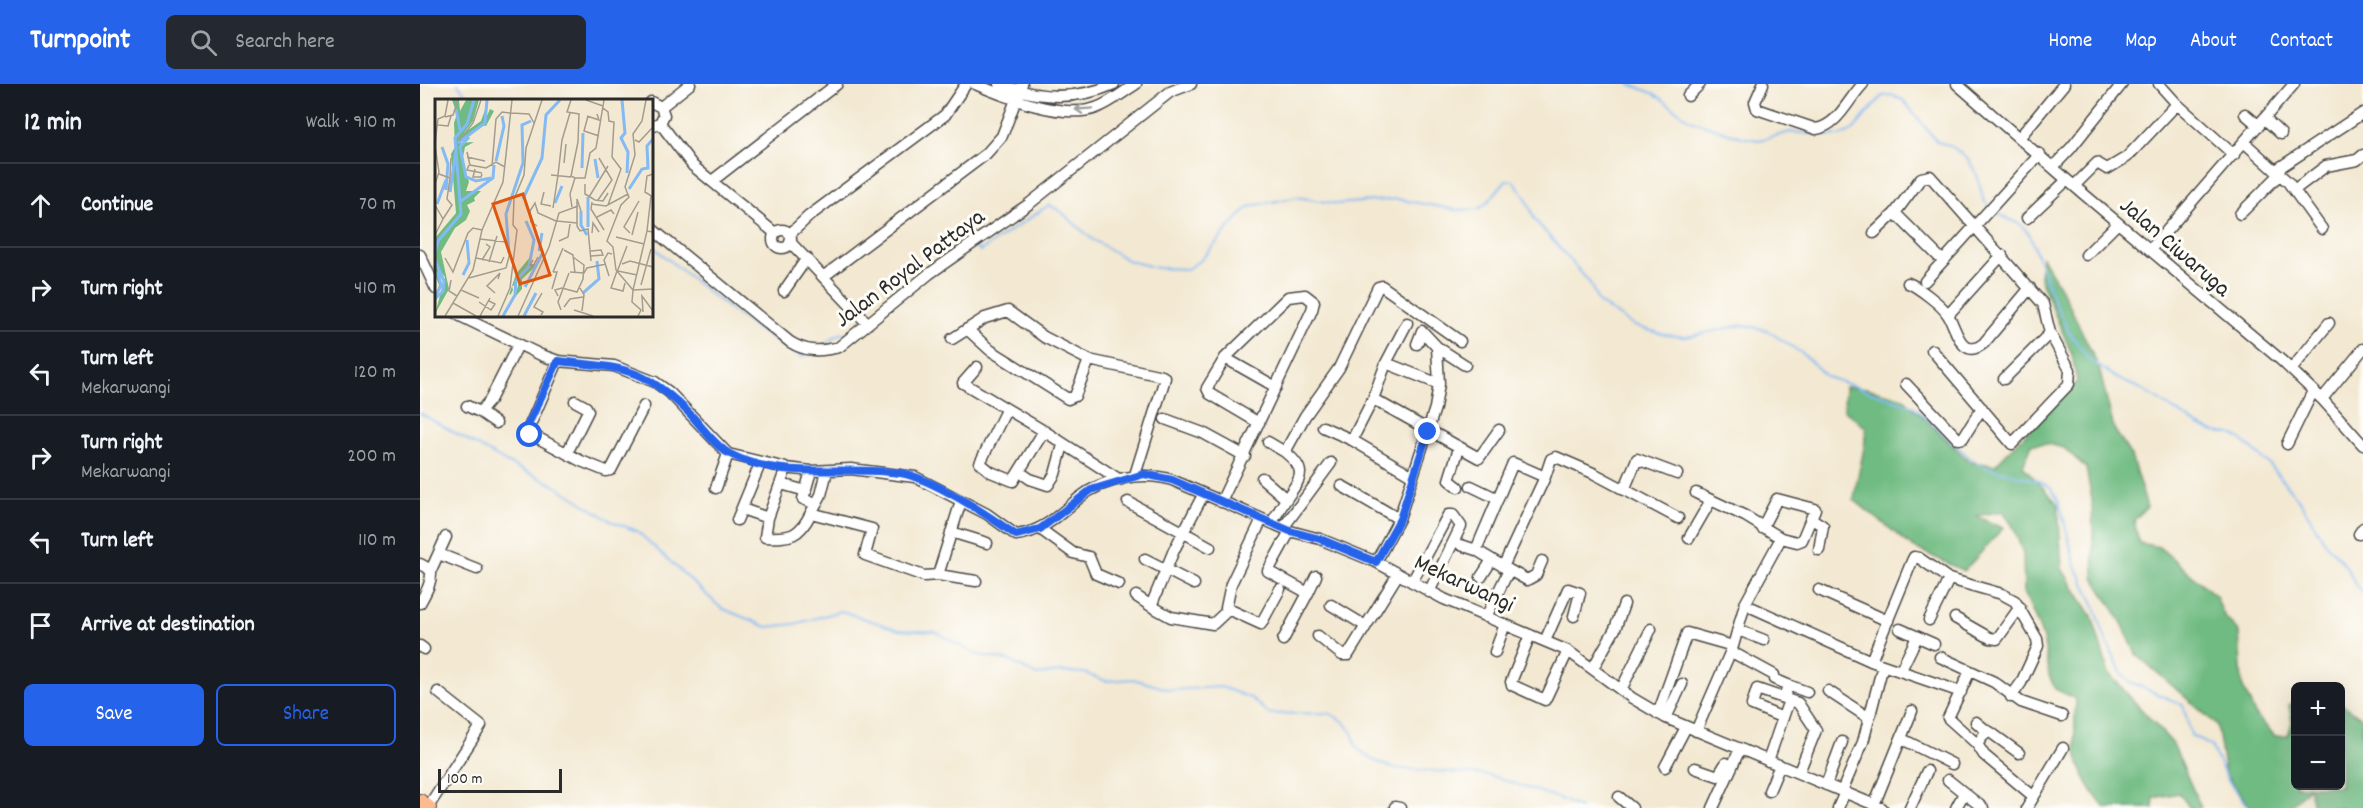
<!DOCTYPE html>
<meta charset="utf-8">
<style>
body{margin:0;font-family:Dekko,sans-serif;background:#242831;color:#f1f3f6}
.controls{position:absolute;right:18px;bottom:18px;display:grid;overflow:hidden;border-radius:9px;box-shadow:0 6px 24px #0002}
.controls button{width:54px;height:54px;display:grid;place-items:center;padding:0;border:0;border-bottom:2px solid #363941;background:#171b24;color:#f1f3f6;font:30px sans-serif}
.scale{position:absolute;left:18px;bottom:15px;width:124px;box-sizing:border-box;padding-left:6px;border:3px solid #2b2b2b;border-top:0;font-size:16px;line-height:21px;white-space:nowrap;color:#2b2b2b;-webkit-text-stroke:4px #fdfcf7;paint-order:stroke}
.stop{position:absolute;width:18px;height:18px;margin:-14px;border:4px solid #2563eb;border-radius:50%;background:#fff}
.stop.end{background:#2563eb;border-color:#fff;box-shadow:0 2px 6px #0008}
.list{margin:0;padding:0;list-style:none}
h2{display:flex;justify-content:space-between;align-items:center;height:78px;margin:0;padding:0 24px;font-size:26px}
h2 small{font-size:20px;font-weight:400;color:#9ea1a6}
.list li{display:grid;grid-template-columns:39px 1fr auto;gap:18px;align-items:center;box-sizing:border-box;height:84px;padding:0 24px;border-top:2px solid #363941}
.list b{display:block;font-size:22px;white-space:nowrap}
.list p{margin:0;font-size:20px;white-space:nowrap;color:#9ea1a6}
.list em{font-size:20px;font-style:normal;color:#9ea1a6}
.actions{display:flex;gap:12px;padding:18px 24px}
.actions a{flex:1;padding:14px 0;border:2px solid #2563eb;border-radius:9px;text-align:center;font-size:21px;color:#2563eb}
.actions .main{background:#2563eb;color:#fff}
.icon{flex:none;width:33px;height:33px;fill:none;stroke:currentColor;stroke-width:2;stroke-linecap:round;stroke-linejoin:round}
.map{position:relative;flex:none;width:1943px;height:724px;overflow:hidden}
header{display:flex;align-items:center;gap:36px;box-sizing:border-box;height:84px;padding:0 30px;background:#2563eb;color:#fff}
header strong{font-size:28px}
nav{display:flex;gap:33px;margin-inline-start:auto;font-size:21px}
.search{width:420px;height:54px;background:#242831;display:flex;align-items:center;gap:15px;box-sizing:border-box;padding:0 21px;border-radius:9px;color:#9ea1a6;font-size:22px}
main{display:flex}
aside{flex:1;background:#171b24}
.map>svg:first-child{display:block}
</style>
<header>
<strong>Turnpoint</strong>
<div class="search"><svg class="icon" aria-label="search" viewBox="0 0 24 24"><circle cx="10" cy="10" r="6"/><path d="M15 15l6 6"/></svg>Search here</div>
<nav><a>Home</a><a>Map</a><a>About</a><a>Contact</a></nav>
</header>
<main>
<aside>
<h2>12 min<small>Walk · 910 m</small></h2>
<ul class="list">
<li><svg class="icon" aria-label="ahead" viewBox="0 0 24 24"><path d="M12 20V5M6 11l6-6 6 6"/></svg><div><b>Continue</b></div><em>70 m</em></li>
<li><svg class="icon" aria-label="right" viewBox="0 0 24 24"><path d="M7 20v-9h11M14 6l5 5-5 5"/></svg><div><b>Turn right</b></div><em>410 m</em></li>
<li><svg class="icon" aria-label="left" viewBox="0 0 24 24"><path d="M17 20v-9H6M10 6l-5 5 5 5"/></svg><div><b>Turn left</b><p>Mekarwangi</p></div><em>120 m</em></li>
<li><svg class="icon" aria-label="right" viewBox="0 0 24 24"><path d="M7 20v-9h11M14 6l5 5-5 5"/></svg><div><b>Turn right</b><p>Mekarwangi</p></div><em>200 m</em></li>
<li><svg class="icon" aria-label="left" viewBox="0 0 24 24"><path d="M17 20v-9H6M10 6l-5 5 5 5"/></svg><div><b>Turn left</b></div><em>110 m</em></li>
<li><svg class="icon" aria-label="arrive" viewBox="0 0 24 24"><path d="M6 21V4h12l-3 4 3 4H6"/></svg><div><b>Arrive at destination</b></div></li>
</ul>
<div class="actions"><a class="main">Save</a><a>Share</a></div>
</aside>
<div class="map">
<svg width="1943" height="724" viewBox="0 0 1943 724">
<rect width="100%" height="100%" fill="#fdfcf7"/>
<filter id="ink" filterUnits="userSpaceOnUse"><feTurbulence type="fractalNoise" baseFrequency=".0167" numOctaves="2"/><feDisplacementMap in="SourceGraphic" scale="12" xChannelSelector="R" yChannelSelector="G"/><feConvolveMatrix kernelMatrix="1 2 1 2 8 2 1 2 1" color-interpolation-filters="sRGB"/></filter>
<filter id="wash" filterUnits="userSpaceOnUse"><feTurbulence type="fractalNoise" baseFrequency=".008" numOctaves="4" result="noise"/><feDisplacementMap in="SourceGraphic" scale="24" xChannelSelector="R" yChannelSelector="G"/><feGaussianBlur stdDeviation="1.35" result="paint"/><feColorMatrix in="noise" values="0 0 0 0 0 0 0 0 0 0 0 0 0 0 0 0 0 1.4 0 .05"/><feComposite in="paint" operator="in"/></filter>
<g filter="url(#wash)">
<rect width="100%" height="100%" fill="#f3e8d1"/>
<path fill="#70bb82" stroke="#4e7356" stroke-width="1.5" d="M1622 173 1644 210 1679 284 1694 345 1711 372 1727 423 1714 436 1719 459 1739 463 1796 512 1803 530 1819 548 1822 601 1835 630 1855 652H1868L1872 638 1869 621 1875 615 1876 702H1920L1921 620 1942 634 1943 724H1893L1889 703 1869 724H1831L1805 690 1797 641 1716 570 1702 539 1674 494 1672 416 1666 384 1644 364 1628 360H1612L1603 382 1638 420 1642 485 1672 532 1689 590 1753 660 1781 724H1770L1759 709 1734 714 1733 724H1685C1653 686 1653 663 1656 615L1635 605 1629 591 1623 553 1604 508 1603 470 1594 444 1583 427 1556 432 1583 444 1544 487 1493 463 1434 416C1436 391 1446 369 1446 344L1424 326 1425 303 1446 304 1483 314 1550 378 1575 381 1657 298 1652 271 1620 194Z"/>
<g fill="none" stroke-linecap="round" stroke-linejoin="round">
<path stroke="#83baf3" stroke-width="2" d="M38 0 49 15 58 16
M1209 0 1235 10 1270 36 1321 53 1339 56 1371 48 1420 52 1433 46 1462 12 1471 11 1483 16 1517 58 1530 61 1548 75 1557 91 1564 117 1569 122
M1572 127 1601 141 1610 151 1633 215 1649 248 1669 275 1696 294 1721 305 1778 341 1794 348 1812 350 1823 357 1850 381 1881 419 1904 457 1926 482 1936 502 1943 508
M231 161C278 200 329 244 382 273L389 270
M556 163 560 167 629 121 639 126 672 155 709 177 737 184 767 185 781 176 822 129 831 122 877 113 917 120 977 115 1036 126 1059 125 1068 118 1086 96 1093 97 1106 114 1115 136 1170 199 1178 218 1214 242 1246 251 1266 253 1323 241 1347 246 1383 270 1407 293 1493 322 1550 374 1564 383 1619 397 1631 404 1639 417 1655 480 1674 520 1684 551 1702 591 1710 598 1763 621 1771 651 1791 662 1808 697 1830 724
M404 261 419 250 428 249
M0 329 86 378 134 401 191 437 217 447 301 524 347 543 375 540 421 527 479 546 516 548 555 570 590 577 616 591 640 588 664 589 686 597 713 595 751 606 801 603 831 614 849 630 909 629 923 637 932 649 937 664 951 675 972 684 1069 691 1138 714 1160 724"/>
</g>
</g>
<g filter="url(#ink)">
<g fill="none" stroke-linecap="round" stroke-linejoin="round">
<g stroke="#494744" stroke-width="13">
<path id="minor" d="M555 0C586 13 642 36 676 24 690 19 703 8 716 0
M579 0C618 15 656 17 694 0
M1343 0 1335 18 1337 25 1396 45C1419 41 1428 15 1443 0
M1537 0 1647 96 1862 277 1902 315 1943 361
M1739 0 1757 20 1814 71
M1268 12 1280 0
M231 18 241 23 244 31 240 39 231 42
M241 23 270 0
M1825 30 1839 42
M1845 35 1861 50
M240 39 273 82 355 149
M1600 53 1644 0
M1825 59 1868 98 1902 145
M1633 83 1651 64 1702 0
M1856 86 1943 29
M292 97 417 0
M1654 102 1677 79 1687 85 1707 73 1757 20
M1874 106 1906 82 1937 76 1943 71
M1475 129 1523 177
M1820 130 1860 90
M1607 134 1647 96
M231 144 370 258C386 268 400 268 419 263L509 190 609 120 750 8 771 0
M353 155a9 9 0 1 1 18 0a9 9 0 1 1-18 0Z
M1454 149 1475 129 1501 94 1510 92 1623 220 1630 249 1650 286 1649 300 1592 360 1512 266
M370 150 389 132 525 31 546 0
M370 158 448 240
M1730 166 1874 0
M0 171 16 205
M1666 171 1698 139
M403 193 566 70 582 52 602 0
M1505 197 1620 70
M1488 199C1497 202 1523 222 1528 231 1536 243 1541 278 1564 259L1610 204
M364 207 387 174
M38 231 121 271 138 277 194 282 235 298 249 308 308 370 366 384 391 387 431 385 495 393 567 430 596 451C623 448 639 431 659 414 684 394 722 387 752 396L870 447 900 455 956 478 1024 515 1148 567 1212 614 1246 634 1462 724
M1528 231 1582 171
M547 245 570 266 648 315 655 312 669 276
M532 255 565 234 588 227 624 253 669 276 742 292 745 294 743 301 715 391
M1017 263 1045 281
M805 274 856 303
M138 277 107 348 161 377 186 387 191 386 224 322
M966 279 987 239
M557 283 543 299 624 347 700 396
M1871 286 1909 239
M1584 295 1630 249
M1486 300 1538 355 1543 354 1562 324
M953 315 1059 374 1079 346
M1902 315 1943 265
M47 322 60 328
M586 326 560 379 571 388 593 397 624 347
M745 335 783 349 825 372
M76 339 60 328 70 316 98 261
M903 343 932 356 993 392
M932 356 953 315 966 279 1019 300
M848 358 865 368
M1867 360 1893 307
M147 369 168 327 166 323 155 317
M366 384 348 434 345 453C371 454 379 453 391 429L452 445 445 471 504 492 518 491 556 497
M391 387 383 415 396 420
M600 388 610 395 628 401 635 390 643 361
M1125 393 1131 375 1136 373 1173 389 1258 434
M842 394 866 415
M361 400 386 407
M922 402 979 435
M1051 402 1078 415
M1038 403 1029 396 1039 364
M296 404 308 370
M1204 406 1217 375 1257 390
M1276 409 1325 432 1361 454
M783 411 754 466 731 522 751 533 793 540 808 526
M708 418 790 463
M801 418 892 226 894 218 885 211 868 213 805 274 787 304 790 310 839 339
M322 425 348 434
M391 429 401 411 407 387
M842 435 811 500 806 524 841 540 860 505
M1392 435 1403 442 1399 466
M317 436 340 380
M852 438C857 431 860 424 865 417 878 396 891 389 865 368L885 332 919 284 958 203 962 202 1040 257
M863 444 911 379
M620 445 653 469 669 473 676 490 699 500
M531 448 567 459
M1939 450 1943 444
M1269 454 1291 416
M1041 461 1056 466 1089 486 1066 533
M1056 466 1093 379 1125 393 1083 483
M19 470 57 485
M725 475 774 500
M956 478 979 435 1015 324 1019 300 1017 263 1002 247 997 260
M0 480 11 486C12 499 6 508 0 519
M11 486 26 453
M1089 486 1107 496 1116 491 1122 477
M518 491 541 417
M1061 493 1072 476
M992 498 1028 431H1033L1041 442 1009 508
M1399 506 1468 537
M888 509 896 492
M716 512 731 522
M911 521 944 541
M1333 524 1451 577 1541 608
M1535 534 1570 554 1577 555 1600 523
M1509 536 1529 495
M1480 545 1514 560
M1318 546 1344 556
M1110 551 1091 598 1092 601 1125 616 1148 567
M898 552 922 571H928L978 490
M863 556 888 509 848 487 870 447
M1125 557 1148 505 1160 509 1154 532
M0 562 4 565
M1310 567 1354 591V595L1368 601 1364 614
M1075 568 1085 540
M1520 573 1574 598 1601 618 1642 632
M1451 577 1492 477 1494 473 1499 474 1529 495 1582 510 1595 517 1617 555 1618 562 1601 599 1591 613
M1173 584 1195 545 1204 520
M1481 586 1497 553
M1550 587 1528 634 1557 660 1564 671 1613 712
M1368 601 1387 608
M1201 606 1231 545
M1408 607 1449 634
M1238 630 1267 549 1313 562
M1246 634 1262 600
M1363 634 1332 621 1337 605 1369 616
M1556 638 1567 647
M1276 647 1313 562 1325 520 1361 454 1377 458 1382 456 1395 425 1357 415 1342 444
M1482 655 1532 680
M1557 660 1567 647 1570 648 1599 669
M1348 677 1369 616 1378 619 1396 646 1379 688
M1245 683 1266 643
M1275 684 1298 692 1306 679
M1528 696 1563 724
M1406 701 1422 658
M1349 707 1360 681
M1422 707 1443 658 1463 581
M1199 713 1212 724
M1454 721 1492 627
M8 723 61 642 18 608
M975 723 980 724
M1293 724 1320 665
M1418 724 1425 708
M1490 724 1507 687
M1536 724 1544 709
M1607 724 1643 664"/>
</g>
<g stroke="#494744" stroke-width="16">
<path id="major" d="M0 717 9 724"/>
</g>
<use href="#minor" stroke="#fff" stroke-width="10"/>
<use href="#major" stroke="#fcba8e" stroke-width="14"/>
</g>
<defs><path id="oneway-shaft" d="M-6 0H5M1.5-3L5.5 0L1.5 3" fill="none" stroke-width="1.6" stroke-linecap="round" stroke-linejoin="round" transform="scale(1.5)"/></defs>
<use stroke="#a0a0a0" href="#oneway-shaft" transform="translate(664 25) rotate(176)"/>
</g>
<g fill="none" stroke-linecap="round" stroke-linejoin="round" filter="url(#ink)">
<path stroke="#2563eb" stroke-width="8" d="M110 351 106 345 138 277C203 284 223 282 271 331 282 343 296 363 310 370 362 397 425 381 480 389 512 394 569 432 596 451L620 445 671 406 724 390 752 396 870 447 900 455 956 478 980 435 1008 348"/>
</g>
<g text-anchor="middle" stroke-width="6" stroke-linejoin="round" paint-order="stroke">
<g font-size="24" fill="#2b2b2b" stroke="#fdfcf7">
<text transform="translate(1756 162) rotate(41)" y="8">Jalan Ciwaruga</text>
<text transform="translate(489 183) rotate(-37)" y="8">Jalan Royal Pattaya</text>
<text transform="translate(1045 498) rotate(25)" y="8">Mekarwangi</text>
</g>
</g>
<g transform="translate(15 15)">
<rect width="218" height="218" fill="#f3e8d1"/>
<path d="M17 1H24L25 12 31 1H44L38 22 29 34 46 22 50 11 51 19 55 10 59 12 51 27 47 26 25 44 39 43 30 48 27 63 34 83 31 92H46L39 99 40 102 32 106 35 112 31 121 20 129 6 153 14 190 0 215 10 178 3 170 7 186 0 198 4 186 0 176V139L21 114 16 55 20 48 19 24 22 15ZM95 158 94 165H103L87 180V190L80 198 84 183 83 181 95 168 87 173 81 181 82 186 77 187 78 191 76 195 74 196 81 175Z" fill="#70bb82"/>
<path fill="none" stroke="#83baf3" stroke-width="3" d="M187 1 190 34 186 39 193 53 192 74M21 10 25 31M34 38 25 48 31 78 41 82 56 79M23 44 50 24 52 1M7 48 13 65 11 91M160 60 163 79M61 62 69 27 67 17M147 69 148 34M194 90 207 70 213 69 212 47 218 40M15 93 21 51M88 100 107 59 111 16 125 1M26 102 58 79 59 66M120 104 127 87M2 105 11 81M146 112V126L152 136M153 128V98M104 152 107 134M0 154 3 142 26 115 20 39 32 25 39 1M74 154 71 115 88 64 87 26 96 22M0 161 9 182 8 192 0 200M28 176 34 164 32 141M90 188 107 155M148 194 164 180 162 162M0 197 6 187 3 173M68 217 80 196 81 182 94 167 99 141 91 122M89 217 101 194"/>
<path fill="none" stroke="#a39c8f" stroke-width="1.5" d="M136 1 132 13 144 15 143 43 136 77 140 79 135 95 137 108M151 1 168 7M168 9 173 13 174 22 179 23 177 58 186 70 173 106M76 14 94 15 99 24M152 17 164 21 162 15M153 17 149 32 164 37M10 18 18 16 23 1M3 26 13 27 16 17M200 41 204 43 218 28M24 42 38 24 46 1M0 44 3 20 10 17 13 1M0 47 4 73 0 85M32 53 35 66 51 69 61 63 70 68M32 58 50 62M129 64 131 45M34 66 32 71 47 74M57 67 61 20 67 13 75 14M40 70 38 78H46L47 75M4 75 15 79 12 100 17 106 8 120M218 75 212 77 210 93 218 98M116 76 136 78M123 76 127 41 135 14M15 78 16 59M140 79H150L155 54 161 49 169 1M150 85V95L160 101 168 102 173 94M109 93 106 105 116 107M154 98 173 67M163 101 177 81 164 59M157 103 156 110 169 131M156 105 171 107 193 95M0 106 8 120 0 136M118 109 123 76M146 112 142 100V127L145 132 153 130 156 162M162 118 176 111 179 115M122 122 142 124M102 127 96 123 95 112 100 104 103 114 121 122M212 132 216 97M157 134 158 124 164 133M195 134 189 128 204 102M197 136 203 113M181 138 209 145M45 140 71 143M124 142 133 138 135 125M129 151 138 156 140 174M156 157 168 156 166 151 156 152M10 159 18 173 33 134 38 129 47 131M41 159 66 164 69 158M47 161 55 148 51 145M98 161 95 166 98 167 103 158M54 163 62 137M187 165 195 162 218 168M182 172 176 189 188 192 190 184M183 172 202 176M118 173 128 149M135 173 149 174 152 169 171 165M182 173 192 147M174 177 169 161 173 154 177 155M34 179 71 169 75 154M16 181 14 192 22 197M206 186 216 150M145 189 149 196 147 212M117 190 122 173H118M26 191 44 199M198 191 218 190M198 191 181 171 178 148 172 142 186 106 194 98 190 88 200 56 198 35 207 22 211 1M60 194 52 187 65 174 63 180M123 197 120 191 127 189 142 193 148 180 149 166 138 158M44 203 56 211 60 205 54 202M18 204 41 217M129 208 135 200 148 198M126 211 123 203 134 174M139 211 158 217M208 213 207 197 218 212M106 216 108 213 99 208 107 194M10 217 38 171 47 131 68 83 77 1M45 217 55 199M63 217 75 189 82 131 78 126 79 100 89 76 91 49 107 1M83 217 114 148 124 114 143 107M203 217 206 211 197 203 198 191 212 132 218 133"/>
<path fill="#df570e" fill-opacity="0.15" stroke="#df570e" stroke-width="3" d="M88 95 115 176 85 185 58 105Z"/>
<rect width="218" height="218" fill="none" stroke="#2b2b2b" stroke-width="3"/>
</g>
</svg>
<div class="controls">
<button>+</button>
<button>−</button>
</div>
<div class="scale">100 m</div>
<div class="stop" style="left:110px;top:351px"></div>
<div class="stop end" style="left:1008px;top:348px"></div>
</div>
</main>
